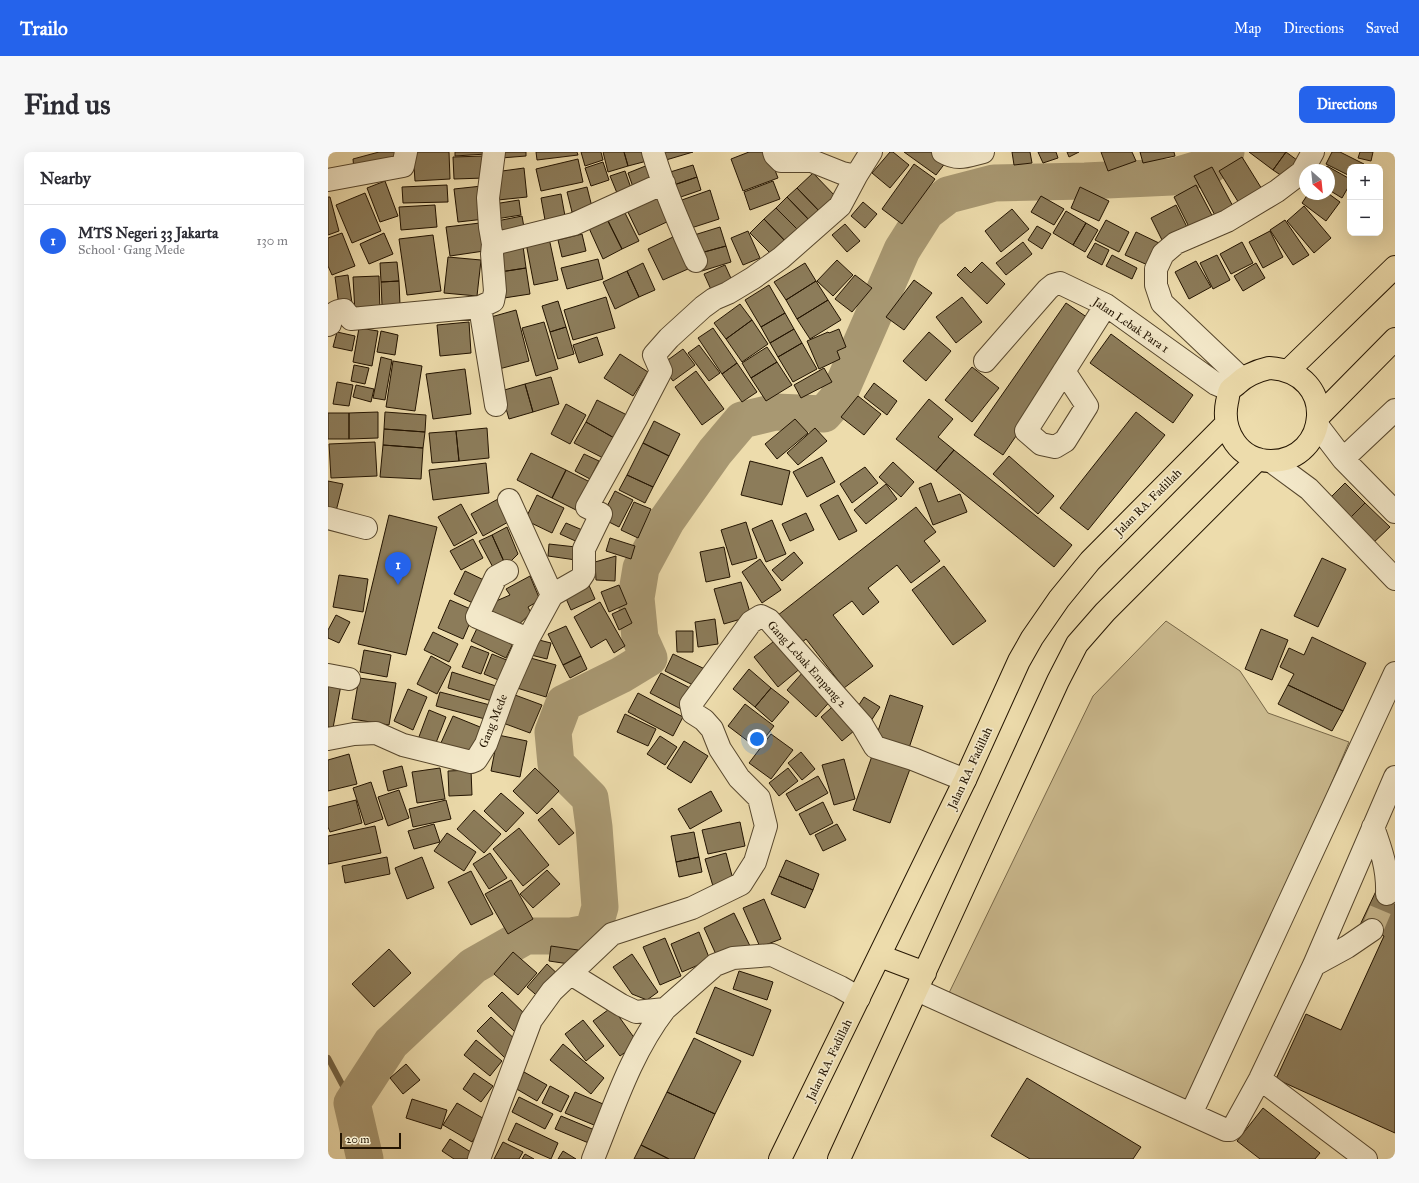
<!DOCTYPE html>
<meta charset="utf-8">
<style>
body{margin:0;font-family:"IM FELL Great Primer",serif;background:#f7f7f7;color:#2b2b33}
.controls{position:absolute;right:12px;top:12px;display:grid;overflow:hidden;border-radius:8px;box-shadow:0 4px 16px #0002}
.controls button{width:36px;height:36px;display:grid;place-items:center;padding:0;border:0;border-bottom:1px solid #e1e1e2;background:#fff;color:#2b2b33;font:20px sans-serif}
.compass{position:absolute;left:971px;top:12px;width:36px;height:36px;border-radius:50%;background:#fff;box-shadow:0 4px 16px #0002;rotate:153deg}
.scale{position:absolute;left:12px;bottom:10px;width:61px;box-sizing:border-box;padding-left:4px;border:2px solid #231401;border-top:0;font-size:11px;line-height:14px;white-space:nowrap;color:#231401;-webkit-text-stroke:3px #f3e8c9;paint-order:stroke}
.you{position:absolute;left:429px;top:587px;width:14px;height:14px;margin:-10px;border:3px solid #fff;border-radius:50%;background:#1a73e8;box-shadow:0 0 0 6px #1a73e833}
.badge{display:grid;place-items:center;width:26px;height:26px;border-radius:50%;background:#2563eb;color:#fff;font-size:13px;font-weight:700}
.pin{position:absolute;translate:-50% -33px;filter:drop-shadow(0 1px 2px #0008)}
.pin::after{content:'';position:absolute;top:21px;width:14px;height:12px;background:inherit;clip-path:polygon(0 0,100% 0,50% 100%)}
.list{margin:0;padding:0;list-style:none}
h2{display:flex;justify-content:space-between;align-items:center;height:52px;margin:0;padding:0 16px;font-size:17px}
h2 small{font-size:13px;font-weight:400;color:#7c7c81}
.list li{display:grid;grid-template-columns:26px 1fr auto;gap:12px;align-items:center;box-sizing:border-box;height:72px;padding:0 16px;border-top:1px solid #e1e1e2}
.list b{display:block;font-size:15px;white-space:nowrap}
.list p{margin:0;font-size:13px;white-space:nowrap;color:#7c7c81}
.list em{font-size:13px;font-style:normal;color:#7c7c81}
.map{position:relative;flex:none;width:1067px;height:1007px;overflow:hidden;border-radius:8px}
header{display:flex;align-items:center;gap:24px;box-sizing:border-box;height:56px;padding:0 20px;background:#2563eb;color:#fff}
header strong{font-size:19px}
nav{display:flex;gap:22px;margin-inline-start:auto;font-size:14px}
.intro{display:flex;align-items:center;justify-content:space-between;box-sizing:border-box;height:96px;padding:0 24px}
h1{margin:0;font-size:28px}
.button{padding:10px 18px;border-radius:8px;background:#2563eb;color:#fff;font-size:14px;font-weight:700}
main{display:flex;gap:24px;padding:0 24px}
aside{flex:1;background:#fff;border-radius:8px;box-shadow:0 4px 16px #0002}
.map>svg:first-child{display:block}
</style>
<header>
<strong>Trailo</strong>
<nav><a>Map</a><a>Directions</a><a>Saved</a></nav>
</header>
<div class="intro"><h1>Find us</h1><a class="button">Directions</a></div>
<main>
<aside>
<h2>Nearby<small></small></h2>
<ul class="list">
<li><span class="badge">1</span><div><b>MTS Negeri 33 Jakarta</b><p>School · Gang Mede</p></div><em>130 m</em></li>
</ul>
</aside>
<div class="map">
<svg width="1067" height="1007" viewBox="0 0 1067 1007">
<rect width="100%" height="100%" fill="#eddcac"/>
<filter id="stains"><feTurbulence type="fractalNoise" baseFrequency=".005" numOctaves="4"/><feColorMatrix values="0 0 0 0 .2 0 0 0 0 .09 0 0 0 0 .02 0 0 0 .5 -.17"/></filter>
<radialGradient id="worn" r=".72"><stop offset=".6" stop-color="#630" stop-opacity="0"/><stop offset="1" stop-color="#630" stop-opacity=".3"/></radialGradient>
<path fill="#cbba8f" stroke="#776748" d="M838 469 912 519 940 561 1021 590 865 957 620 843 765 544Z"/>
<g fill="none" stroke-linecap="round" stroke-linejoin="round">
<path stroke="#736345" stroke-width="6" d="M0 906 24 951"/>
<path stroke="#a89872" stroke-width="37" d="M37 1007 24 951 63 891 145 814 198 784H243L265 780 272 755 266 675 262 646 228 612 225 580 236 551 293 523 321 506 312 486 308 446 313 416 339 368 387 300 414 268 447 260 496 262 509 247 574 98 598 60 620 43 666 31 757 29 844 25 881 14 898 0"/>
</g>
<path fill="#8c7c5a" stroke="#231401" d="M51 0H69L70 9 26 18 25 7Z
M85 0H121L122 27 87 29Z
M127 0H158V2L127 4Z
M173 0H198V4L173 6Z
M208 0H249L250 3 209 8Z
M253 0H273L275 8 257 14Z
M275 0H296L300 14 280 20Z
M296 0H316L319 9 300 14Z
M335 0H365L338 8Z
M421 0H440L450 26 415 39 403 7Z
M562 0H565L581 13 562 36 544 21Z
M576 0H604L618 10 608 23Z
M684 0H702L704 11 686 13Z
M710 0H728L730 6 715 11Z
M739 0H751L741 5Z
M773 0H804L808 9 780 19Z
M812 0H846L847 4 815 11Z
M921 0H958L945 18Z
M958 0 973 11 960 28 945 18Z
M1004 0H1012L1036 12 1034 15H1022V24L998 12Z
M1032 0H1045L1043 9 1030 6Z
M156 4 157 26 126 27 125 5Z
M914 5 937 42 914 56 891 19Z
M250 7 255 30 213 39 208 17Z
M275 10 281 28 263 34 257 16Z
M586 12 607 27 574 72 554 57Z
M320 13 326 27 305 35 300 21Z
M365 13 369 25 343 34 339 21Z
M999 14 1022 27V32L1014 46 1001 38V18H997Z
M884 15 908 60 890 69 866 24Z
M196 16 199 45 170 48 167 20Z
M297 19 303 36 289 41 282 24Z
M485 21 509 46 493 61 469 36Z
M369 25 373 38 347 47 343 34Z
M57 29 70 64 52 70 39 36Z
M445 29 452 47 422 58 416 40Z
M119 33 120 50 75 51 74 35Z
M868 33 887 69 864 81 846 45Z
M154 34 157 67 130 70 126 37Z
M259 35 264 55 244 60 239 40Z
M752 35 781 49 771 69 743 56Z
M469 36 493 61 483 70 459 45Z
M382 38 391 67 360 77 351 49Z
M330 39 343 68 311 83 297 54Z
M37 41 53 79 24 91 8 53Z
M233 42 237 64 217 68 213 46Z
M980 42H1001L1012 50 998 69 974 51Z
M713 44 736 57 726 73 703 60Z
M0 45H2L11 79 0 83Z
M459 45 483 70 472 80 448 56Z
M191 48 193 63 168 67 166 52Z
M535 50 549 62 537 76 523 64Z
M107 53 109 75 73 78 71 55Z
M848 53 861 79 836 92 823 66Z
M976 54 1003 86 986 101 959 69Z
M448 56 472 80 460 92 436 67Z
M295 57 311 89 294 97 278 65Z
M684 57 701 77 673 100 657 79Z
M738 59 758 71 745 93 725 81Z
M194 64 197 81 172 85 169 69Z
M278 65 294 97 275 107 260 74Z
M436 67 460 92 446 105 422 81Z
M778 68 801 80 791 100 767 88Z
M957 68 981 103 965 113 942 78Z
M152 71 156 99 122 104 118 75Z
M758 71 770 78 757 100 745 93Z
M517 72 532 89 519 100 504 83Z
M709 74 723 82 714 97 700 88Z
M392 75 398 94 369 102 363 84Z
M420 79 432 106 415 113 403 86Z
M942 79 955 105 935 116 921 90Z
M808 80 833 92 822 114 797 103Z
M14 81 27 114 4 123 0 114V86Z
M56 81 65 102 41 112 32 92Z
M254 82 258 99 234 105 230 88Z
M105 83 113 139 79 143 71 87Z
M345 85 360 117 335 128 320 97Z
M221 86 230 128 206 133 198 91Z
M695 90 704 102 678 123 668 111Z
M914 90 925 111 903 122 892 102Z
M767 91 781 98 774 113 759 105Z
M195 94 198 116 172 120 169 98Z
M398 94 403 110 374 119 369 102Z
M784 103 809 116 804 127 778 114Z
M889 103 902 128 885 137 872 111Z
M120 105 153 108 149 144 116 141Z
M270 107 275 127 239 137 233 116Z
M509 108 525 123 505 144 489 129Z
M868 109 883 135 861 147 847 120Z
M69 110 71 129 53 130 52 111Z
M654 110 677 132 659 152 629 123 637 115 643 121Z
M315 111 327 138 311 145 299 119Z
M477 111 488 129 458 148 446 130Z
M928 111 937 126 915 139 906 124Z
M397 113 406 133 385 142 376 122Z
M198 116 202 142 176 146 172 120Z
M299 119 311 145 287 157 275 130Z
M20 123 24 151 11 154 7 125Z
M527 123 544 136 524 160 507 147Z
M51 124 52 160 27 161 25 125Z
M586 128 604 141 576 178 558 165Z
M71 129 72 153H54L53 130Z
M488 129 500 148 469 167 458 148Z
M441 133 457 161 433 175 417 148Z
M278 145 287 176 245 188 236 158Z
M634 145 654 170 628 191 608 165Z
M500 148 513 168 482 187 469 167Z
M230 149 238 175 222 180 214 154Z
M738 151 766 170 675 303 646 283Z
M412 152 424 168 398 187 386 171Z
M188 158 201 209 171 217 156 167Z
M457 161 466 177 442 191 433 175Z
M424 168 440 192 414 210 398 187Z
M141 170 143 201 112 204 109 173Z
M216 170 230 217 208 224 194 176Z
M238 175 246 202 230 207 222 180Z
M31 176 50 179 44 214 25 210Z
M385 176 409 211 394 222 370 186Z
M466 177 474 191 450 205 442 191Z
M511 177 518 195 509 199 512 207 491 217 479 189 500 180 501 181Z
M53 179 70 183 67 203 49 200Z
M9 180 27 184 24 199 5 195Z
M601 180 623 199 598 229 575 209Z
M783 182 865 243 845 271 762 211Z
M269 185 275 203 251 211 245 193Z
M474 191 489 217 465 230 450 205Z
M371 193 392 221 381 229 360 201Z
M439 195 449 210 423 226 414 211Z
M355 197 367 213 345 229 333 213Z
M292 202 320 220 305 244 276 226Z
M53 205 64 208 57 248 45 246Z
M65 209 94 214 87 259 58 255Z
M449 210 464 233 438 249 423 226Z
M409 211 429 240 414 250 394 222Z
M26 213 41 216 37 232 23 229Z
M644 215 671 236 644 270 617 248Z
M496 216 504 230 473 246 466 233Z
M137 217 143 262 105 267 98 222Z
M368 219 396 257 374 273 347 235Z
M223 225 231 252 205 260 197 232Z
M9 230 25 233 21 254 5 252Z
M546 231 569 249 559 263 536 245Z
M197 232 205 260 181 267 173 239Z
M28 233 46 237 43 250 25 245Z
M530 244 553 262 536 283 513 265Z
M601 247 625 267 610 285 626 298 608 319 568 287Z
M269 248 301 264 288 287 258 270Z
M238 252 258 263 242 292 223 282Z
M50 260V286L21 287V261Z
M57 260 98 263 97 280 56 277Z
M808 260 837 283 760 378 732 356Z
M0 261H21V287H0Z
M467 267 480 281 449 307 437 292Z
M326 269 352 282 341 304 315 291Z
M258 270 288 287 277 307 246 291Z
M159 276 161 306 131 309 128 279Z
M487 276 499 289 470 313 459 301Z
M56 277 97 280 95 296 55 293Z
M128 279 131 309 104 311 101 281Z
M47 290 49 324 3 326 1 292Z
M315 291 341 304 325 335 299 323Z
M55 293 95 296 93 327 52 325Z
M626 298 744 393 726 415 608 319Z
M203 301 238 318 224 346 189 328Z
M256 302 271 309 262 327 247 319Z
M681 304 726 344 710 362 665 322Z
M494 305 507 330 479 345 465 320Z
M422 309 462 319 454 353 413 343Z
M565 310 586 330 573 345 551 325Z
M158 311 161 341 105 348 101 318Z
M537 315 550 331 524 351 512 332Z
M238 318 266 332 252 360 224 346Z
M299 323 325 335 317 351 291 338Z
M0 329 15 332 6 367 0 365Z
M603 331 610 350 632 342 639 360 605 373 591 336Z
M1017 331 1037 351 1019 369 999 349Z
M558 332 569 347 538 372 526 358Z
M287 339 305 348 291 375 273 366Z
M209 343 236 356 224 381 197 368Z
M510 343 529 379 511 388 492 353Z
M170 347 182 369 155 384 143 362Z
M306 350 323 357 310 386 293 378Z
M1037 351 1062 375 1043 393 1019 369Z
M133 352 149 381 126 394 110 365Z
M588 355 608 380 596 389 612 409 583 431 569 413 540 436 551 450 535 463 524 449 505 463 545 514 516 536 478 487 468 495 445 467Z
M478 361 486 378 462 389 454 372Z
M61 363 109 375 78 503 30 492Z
M444 368 458 402 438 410 424 377Z
M418 370 429 406 404 413 393 378Z
M238 371 259 380 254 392 232 382Z
M179 375 190 402 178 414 164 383Z
M164 383 178 414 169 423 151 389Z
M282 386 307 394 303 407 278 399Z
M145 387 155 406 133 418 122 399Z
M221 392 248 395V408L220 404Z
M396 395 402 425 378 430 372 400Z
M466 400 475 411 454 429 444 418Z
M288 404 287 429 268 428 267 410Z
M994 406 1018 417 990 475 966 464Z
M432 407 453 438 434 451 414 420Z
M616 414 658 469 625 493 584 438Z
M137 419 160 430 149 453 126 442Z
M11 423 40 427 35 460 5 455Z
M202 424 212 448 200 455 203 461 184 479 153 464 159 453 182 443 178 437Z
M413 430 423 464 396 472 386 437Z
M260 431 267 447 243 458 236 442Z
M291 433 299 452 281 460 273 440Z
M122 448 147 459 135 487 110 476Z
M272 450 297 494 286 501 278 487 263 496 246 465Z
M297 456 304 471 291 478 284 462Z
M8 463 22 470 11 491 0 486V478Z
M387 467 390 492 370 495 367 470Z
M152 470 187 487 178 506 143 489Z
M238 474 253 504 235 513 220 482Z
M933 477 960 488 944 528 917 517Z
M348 479H365V500H349Z
M105 480 130 492 121 510 96 498Z
M984 485 1038 511 1015 559 960 533 966 522 952 515 961 496 976 503Z
M450 486 474 515 450 535 426 505Z
M207 487 223 491 219 507 203 503Z
M143 494 161 501 153 522 134 515Z
M36 498 63 503 59 525 32 520Z
M164 502 181 509 173 529 156 522Z
M345 502 379 518 371 536 337 519Z
M103 504 123 515 109 542 89 532Z
M253 504 259 517 242 526 235 513Z
M199 505 228 513 218 545 189 536Z
M421 517 443 536 427 555 405 537Z
M476 519 506 545 488 565 459 538Z
M124 520 168 534 164 549 120 536Z
M333 521 364 537 353 557 322 541Z
M31 526 68 531 61 573 24 567Z
M0 531 13 533 5 576 0 575Z
M960 533 1015 559 1004 579 950 552Z
M443 536 461 550 444 570 427 555Z
M80 537 99 545 85 578 66 569Z
M112 540 162 553 157 567 108 554Z
M310 541 355 565 345 584 300 560Z
M187 543 214 553 202 581 175 571Z
M562 543 595 554 579 602 546 591Z
M536 545 552 555 543 569 527 559Z
M511 549 533 573 514 589 493 565Z
M417 552 446 574 429 596 400 574Z
M101 558 118 565 106 596 89 590Z
M297 562 328 577 320 594 289 580Z
M125 564 157 577 144 607 112 593Z
M443 582 465 598 443 627 421 611Z
M170 583 199 589 192 625 163 619Z
M332 584 349 595 337 613 319 602Z
M356 589 380 604 363 631 339 616Z
M473 600 487 617 474 628 460 611Z
M21 602 29 632 0 639V608Z
M544 604 582 617 562 671 525 658Z
M516 607 527 647 506 653 494 613Z
M74 614 79 634 60 639 55 619Z
M112 616 117 647 89 651 84 620Z
M207 616 231 639 209 662 185 639Z
M460 616 470 629 451 644 441 631Z
M143 618 144 643 121 644 120 619Z
M490 624 500 641 468 659 458 642Z
M43 630 55 667 37 673 25 636Z
M71 638 81 666 60 674 50 645Z
M383 639 394 659 362 677 350 657Z
M173 641 196 661 178 680 156 659Z
M28 648 34 671 2 680 0 675V655Z
M118 648 123 667 85 675 81 657Z
M495 650 505 671 482 683 471 662Z
M224 656 246 681 231 693 210 668Z
M146 658 173 682 156 701 129 677Z
M412 670 417 694 380 702 374 678Z
M106 672 112 690 86 697 80 679Z
M509 672 518 688 495 699 487 683Z
M47 674 53 701 0 712V684Z
M191 676 221 713 195 734 165 697Z
M366 680 371 705 348 710 343 684Z
M119 681 148 700 136 719 106 699Z
M162 701 179 726 161 737 145 712Z
M398 701 407 735 387 741 377 707Z
M59 705 62 722 17 731 14 714Z
M94 705 106 736 79 747 67 716Z
M371 705 374 720 351 725 348 710Z
M458 708 491 722 485 738 451 724Z
M219 718 232 732 205 756 192 742Z
M143 719 165 762 143 773 120 730Z
M451 724 485 738 477 756 443 742Z
M183 728 205 767 180 782 157 742Z
M1049 737 1067 745V981L948 927 978 862 1013 878 1056 784 1032 773Z
M436 747 453 787 432 795 415 756Z
M406 761 422 794 391 809 376 776Z
M371 780 382 808 354 820 343 792Z
M337 786 353 824 332 833 315 795Z
M223 794 250 798 248 813 221 809Z
M61 797 83 821 46 855 24 832Z
M185 800 209 821 190 843 166 822Z
M304 802 330 840 319 848 304 842 285 815Z
M219 812 234 826 214 848 199 835Z
M411 819 445 830 439 848 405 837Z
M387 835 443 858 425 904 368 881Z
M174 840 201 866 187 880 160 854Z
M284 855 310 891 292 904 265 869Z
M163 865 191 891 177 906 149 879Z
M255 868 276 894 258 909 237 882Z
M366 886 413 909 387 962 339 940Z
M148 888 174 909 162 924 136 903Z
M235 892 276 926 263 942 222 908Z
M78 912 92 928 75 942 62 926Z
M196 920 219 933 209 949 187 936Z
M146 921 165 934 153 950 135 937Z
M699 926 813 995 805 1007H702L663 984Z
M222 934 241 944 233 960 214 951Z
M247 940 275 952 266 973 237 961Z
M339 940 387 962 366 1007H341L313 993Z
M191 945 225 962 217 977 184 960Z
M84 947 119 958 113 977 78 966Z
M129 951 158 968 144 990 115 973Z
M935 956 992 1001 987 1007H932L909 989Z
M233 964 269 979 263 992 227 977Z
M188 971 230 991 223 1007 180 988Z
M122 987 149 1004 147 1007H126L114 999Z
M175 990 195 1000 191 1007H166Z
M313 993 341 1007H306Z
M235 999 248 1007H230Z
M197 1002 206 1007H194Z"/>
<g fill="none" stroke-linecap="round" stroke-linejoin="round">
<path stroke="#c5b48a" stroke-width="22" stroke-dasharray="22 11" stroke-linecap="butt" d="M1044 778 1059 742"/>
<g stroke="#56462c" stroke-width="24">
<path id="minor" d="M325 0C336 37 352 74 368 109
M446 0 447 3 453 9H484L514 21 528 24
M615 0C630 9 639 4 655 0
M0 28 75 14 78 0
M165 92 246 72 336 31
M152 155 168 253
M0 173 2 172C4 162 6 159 16 158L23 167 152 155 165 149 167 139 164 102 165 92 162 75 160 46 166 0
M657 209 720 137 725 133 732 131 778 153 888 232 902 238
M736 219 759 254 737 289 727 295 713 292 698 279 778 153
M914 227 834 151 828 133V117L835 102 848 91 899 69 949 39 974 20 985 0
M989 273 1015 307 1067 360
M1015 307 1067 258
M943 309 981 337 1067 427
M181 348 224 443
M0 366 38 376
M179 419 168 425 149 465 200 487
M0 523 21 527
M0 587 26 582 48 581 75 593 143 610 148 608 158 592 177 539 200 487 224 443 252 427 256 421V397L273 362 259 355 308 267 333 219 326 203 341 186 375 155 386 147 400 141 425 126 453 106 512 54 528 24 543 0
M1045 675C1053 697 1060 717 1059 742
M986 813 1019 795 1044 778
M243 822 293 853 308 860 337 857 387 813 405 806 444 803 512 835 531 846
M589 838 898 978H902L905 976 932 927 986 813 1067 625
M932 927 1038 1007
M863 962 1067 521
M151 1007 203 868 224 839 284 782 364 756 413 732 427 710 438 674 431 646 411 626 392 597 384 577 376 568 365 561 363 552 423 470 433 464 441 468 534 573 547 595 585 607 637 628
M265 1007C286 955 303 901 337 857"/>
</g>
<g stroke="#231401" stroke-width="24">
<path id="major" d="M941 216C1011 220 1001 309 943 309 911 309 893 279 899 250 900 247 900 241 902 238 903 236 907 234 909 232 918 223 928 219 941 216Z
M960 219 1067 115
M990 265 1067 187
M552 804 597 821
M452 1007 637 628 691 509 704 486 731 447 762 409 898 272
M511 1007 730 529 749 492 777 460 930 307"/>
</g>
<use href="#minor" stroke="#f3e8c9" stroke-width="22"/>
<use href="#major" stroke="#eddcac" stroke-width="22"/>
</g>
<g text-anchor="middle" stroke-width="3.5" stroke-linejoin="round" paint-order="stroke">
<g font-size="12" fill="#231401" stroke="#f3e8c9">
<text transform="translate(803 173) rotate(34)" y="4">Jalan Lebak Para 1</text>
<text transform="translate(820 350) rotate(-45)" y="4">Jalan RA. Fadillah</text>
<text transform="translate(479 512) rotate(48)" y="4">Gang Lebak Empang 2</text>
<text transform="translate(165 569) rotate(-68)" y="4">Gang Mede</text>
<text transform="translate(642 616) rotate(-65)" y="4">Jalan RA. Fadillah</text>
<text transform="translate(501 908) rotate(-64)" y="4">Jalan RA. Fadillah</text>
</g>
</g>
<rect width="100%" height="100%" filter="url(#stains)"/>
<rect width="100%" height="100%" fill="url(#worn)"/>
</svg>
<div class="controls">
<button>+</button>
<button>−</button>
</div>
<svg class="compass" viewBox="-18 -18 36 36"><path d="M0-13l5 13h-10z" fill="#e53935"/><path d="M0 13l5-13h-10z" fill="#7c7c81"/></svg>
<div class="scale">20 m</div>
<div class="you"></div>
<div class="pin badge" style="left:70px;top:433px">1</div>
</div>
</main>
